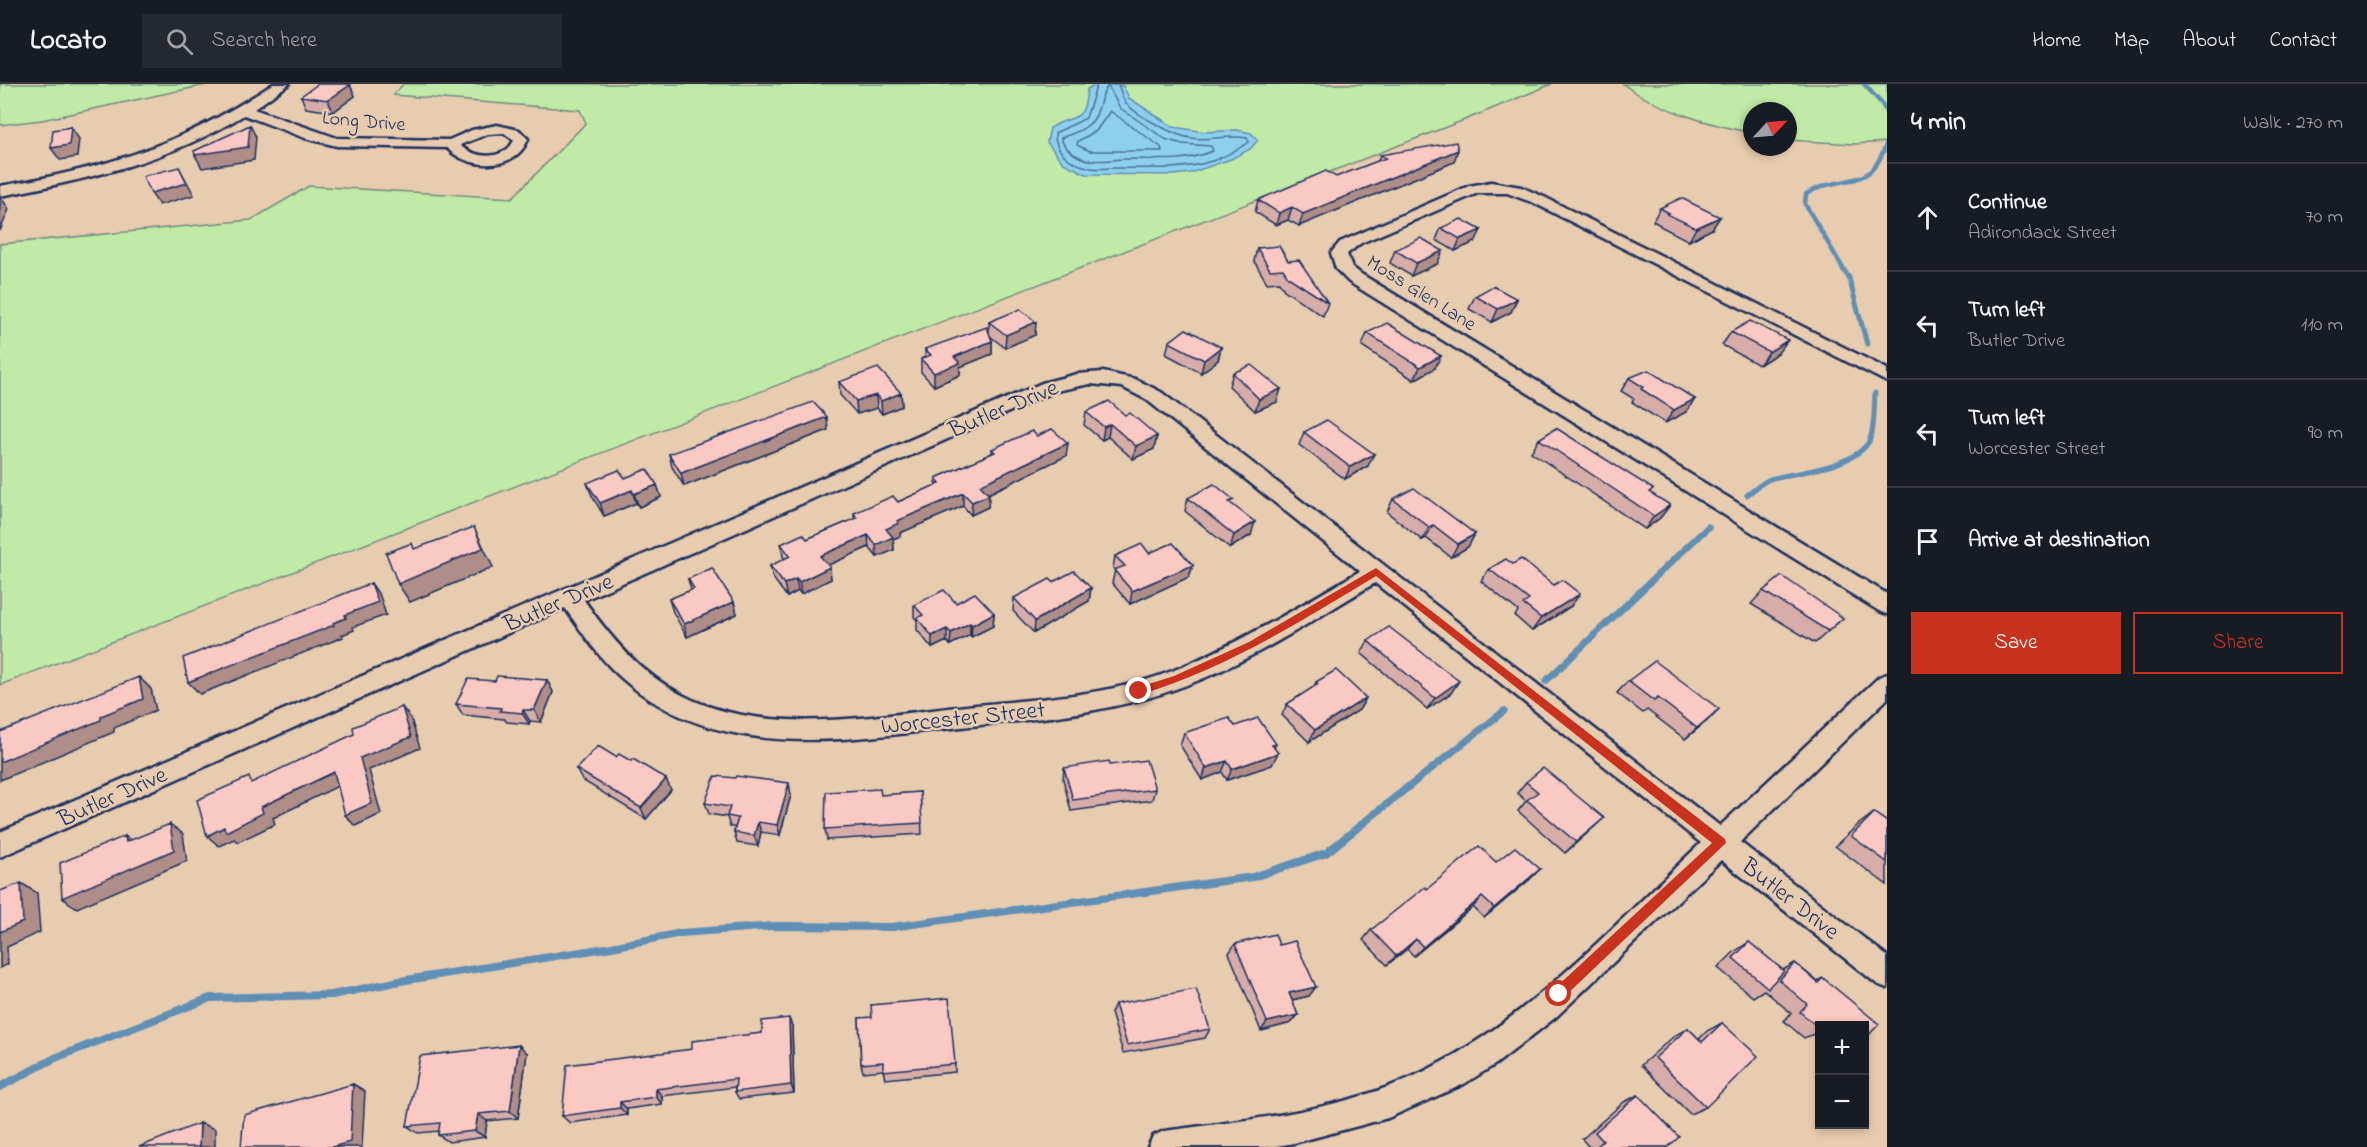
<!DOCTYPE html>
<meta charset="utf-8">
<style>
body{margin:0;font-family:"Indie Flower",sans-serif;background:#242831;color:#f1f3f6}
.controls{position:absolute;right:18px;bottom:18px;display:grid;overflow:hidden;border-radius:0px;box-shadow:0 3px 9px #0003}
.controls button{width:54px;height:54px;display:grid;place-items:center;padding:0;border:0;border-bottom:2px solid #363941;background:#171b24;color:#f1f3f6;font:30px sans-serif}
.compass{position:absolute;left:1743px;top:18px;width:54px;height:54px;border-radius:50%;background:#171b24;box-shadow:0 3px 9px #0003;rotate:64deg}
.stop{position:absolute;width:18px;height:18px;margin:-14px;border:4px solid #c8321e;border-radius:50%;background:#fff}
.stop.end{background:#c8321e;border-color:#fff;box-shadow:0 2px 6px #0008}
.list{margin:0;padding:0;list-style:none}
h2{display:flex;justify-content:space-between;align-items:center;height:78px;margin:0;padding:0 24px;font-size:26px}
h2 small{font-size:20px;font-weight:400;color:#9ea1a6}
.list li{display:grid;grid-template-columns:39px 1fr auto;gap:18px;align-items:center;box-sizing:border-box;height:108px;padding:0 24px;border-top:2px solid #363941}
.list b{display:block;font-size:22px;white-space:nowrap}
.list p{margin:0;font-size:20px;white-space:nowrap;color:#9ea1a6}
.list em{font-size:20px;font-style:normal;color:#9ea1a6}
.actions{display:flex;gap:12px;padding:18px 24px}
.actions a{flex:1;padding:14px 0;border:2px solid #c8321e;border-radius:0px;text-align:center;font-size:21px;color:#c8321e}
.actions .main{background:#c8321e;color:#fff}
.icon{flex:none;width:33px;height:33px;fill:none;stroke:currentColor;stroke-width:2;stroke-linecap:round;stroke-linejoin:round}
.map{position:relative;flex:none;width:1887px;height:1063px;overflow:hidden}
header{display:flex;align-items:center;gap:36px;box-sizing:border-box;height:84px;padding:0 30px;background:#171b24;border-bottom:2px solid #363941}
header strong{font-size:28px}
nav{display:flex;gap:33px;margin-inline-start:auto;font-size:21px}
.search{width:420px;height:54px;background:#242831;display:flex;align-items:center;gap:15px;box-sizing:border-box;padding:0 21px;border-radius:0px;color:#9ea1a6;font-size:22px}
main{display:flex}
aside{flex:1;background:#171b24}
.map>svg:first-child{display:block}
</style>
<header>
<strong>Locato</strong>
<div class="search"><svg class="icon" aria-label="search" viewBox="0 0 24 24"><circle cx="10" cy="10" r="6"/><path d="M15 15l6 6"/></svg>Search here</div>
<nav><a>Home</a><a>Map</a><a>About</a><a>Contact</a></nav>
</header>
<main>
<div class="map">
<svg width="1887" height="1063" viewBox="0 0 1887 1063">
<rect width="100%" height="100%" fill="#e8ccaf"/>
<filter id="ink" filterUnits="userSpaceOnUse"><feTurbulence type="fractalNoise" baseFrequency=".0167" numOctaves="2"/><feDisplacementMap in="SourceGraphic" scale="12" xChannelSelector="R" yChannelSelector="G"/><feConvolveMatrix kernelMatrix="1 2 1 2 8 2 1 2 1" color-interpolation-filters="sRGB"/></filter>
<g filter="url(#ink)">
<path fill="#c0eaa6" stroke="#6e8c82" stroke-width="1.5" d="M0 0H210L42 36 0 41Z
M403 0H1552L1467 35 0 601V160L251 136 309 102 512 114 586 39 580 26 394 11Z
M1623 0H1887V58L1854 60 1788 56V27H1752V49C1709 40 1659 27 1623 0Z"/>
<path fill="#8ecfef" stroke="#608fb5" stroke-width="1.5" d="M1096 0 1123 2 1129 14 1173 43 1205 48 1237 46 1251 49 1258 56 1250 65 1231 75 1190 89 1173 91 1086 90 1063 79 1047 58 1050 44C1075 28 1084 42 1087 5Z"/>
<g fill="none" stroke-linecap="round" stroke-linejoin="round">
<path stroke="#496f98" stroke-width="1.5" d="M1097 0 1086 34 1055 49C1054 67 1070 79 1087 83 1095 86 1106 84 1114 84 1147 84 1181 87 1212 77 1225 73 1237 66 1249 58L1247 54C1228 50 1210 57 1191 54 1175 52 1134 30 1125 18 1122 13 1120 5 1118 0
M1108 2 1120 24 1165 55 1182 60 1211 62 1213 67C1184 79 1156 75 1126 75 1112 75 1098 79 1084 75 1074 71 1064 65 1061 54 1070 50 1081 48 1088 41 1101 32 1098 13 1108 2Z
M1110 27 1161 63 1162 67H1090L1077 61 1078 57 1096 47Z"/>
<path stroke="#608fb5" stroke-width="4.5" d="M1864 0 1882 20 1887 30
M1844 186 1805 120 1806 110C1845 87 1869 111 1887 58"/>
<path stroke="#608fb5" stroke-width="5" d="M1843 185 1849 194 1867 260
M1747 411C1754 406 1762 398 1770 395 1796 388 1851 384 1868 359 1875 349 1874 321 1875 309"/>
<path stroke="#608fb5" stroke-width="7" d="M1546 597 1708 443
M1406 705 1504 627"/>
<path stroke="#608fb5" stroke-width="8" d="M0 1003 55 974 210 914 332 911 400 897 612 863 681 849 774 842 892 843 1253 793 1326 769 1408 703"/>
<g stroke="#1b2f5e" stroke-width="5">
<path id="minor" d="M273 0H289L254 25 337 54 449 56 472 46 497 41 519 46 528 55C516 88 468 86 447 64L337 62 305 54 244 31C170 77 85 96 0 112V102C107 84 182 61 273 0ZM504 49 514 56C505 77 474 75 460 61L488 50Z
M1491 98 1521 103 1544 113 1887 285V298L1534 119 1507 109H1478L1361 159 1347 170 1352 183 1361 190 1887 510V530L1879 527 1349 198 1336 185 1331 169 1340 158 1469 102Z
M1103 288 1135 295 1161 308 1720 742 1879 593 1887 590V615L1740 758 1887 872V904L1877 900 1721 776 1556 933 1496 980 1464 1000 1388 1034 1294 1059 1271 1063H1148L1153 1052 1164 1047C1247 1036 1335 1028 1412 993 1523 943 1613 842 1701 759L1375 499C1313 536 1252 577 1184 602 1113 629 1036 635 961 643 840 656 709 681 612 585 594 567 580 545 565 524L0 773V748L1042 299 1077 290ZM1090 300 1122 303 1147 316 1360 487C1299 523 1238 560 1172 587 1112 611 1039 615 976 621 885 630 769 655 684 612 641 590 611 555 584 516L1056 307Z"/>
</g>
<use href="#minor" fill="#e8ccaf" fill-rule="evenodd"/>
</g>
<path fill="#d7ada9" stroke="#1b2f5e" stroke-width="1.5" d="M350 1 355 12 333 28 306 24 301 12Z
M1380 71 1454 78 1299 142 1288 136 1276 141 1255 128 1258 116 1336 93 1378 77Z
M1660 124 1712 145 1689 157 1660 142V141L1653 137Z
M1441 144 1475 158 1455 167 1436 156Z
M1257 164 1288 177 1328 219 1323 232 1284 206 1279 198 1267 199 1254 177Z
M1395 166 1437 180 1411 192 1390 179Z
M1475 212 1517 215 1511 228 1492 238 1469 225Z
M989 238 1035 251 1005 264 990 252 992 257V270L960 283V291L934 302 921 288V275L925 273V265L989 248Z
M1731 248 1778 269 1759 281 1722 261Z
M1367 249 1435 284 1414 296 1362 262Z
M1169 258 1221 263 1218 276 1201 289 1166 270Z
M1233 289 1277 318 1255 327 1229 302Z
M1629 294 1695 315 1686 328 1665 339 1632 318 1634 315 1621 307Z
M839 298 901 309 902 322 882 330 877 324 857 330 840 311Z
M1086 328 1125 331 1157 352 1154 365 1133 375 1108 353 1102 356 1084 341Z
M828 346 684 402 672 383 669 370Z
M1304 348 1368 382 1345 395 1299 361Z
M1037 352 1066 372 988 410 989 411 988 423 971 431 963 422 900 449V452L893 455 894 466 877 473 869 463 828 481 831 495 801 510 798 507 787 513 773 494 770 482 785 475 783 473 781 460 807 455 854 435V429L898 418 936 401V394L992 369V365Z
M1539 355 1670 421 1660 434 1645 445 1531 368Z
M625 394 657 401 661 413 639 423 636 419 604 432 592 412 587 399Z
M1188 414 1251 451 1230 464 1185 427Z
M1393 415 1475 450 1468 463 1451 473 1426 454 1422 456 1387 428Z
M1149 469 1193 481 1189 493 1130 520 1112 499 1115 486 1113 484 1115 472Z
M1489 485 1571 522 1532 547 1515 532 1518 527 1481 497Z
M688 495 734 518 737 530 687 553 673 528 669 515 691 506Z
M1091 504 1089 517 1034 549 1013 527 1014 514Z
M1763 507 1843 534 1815 559 1751 520Z
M956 519 994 529 993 542 971 553 970 551 950 561 947 557 932 564 917 546V536L914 533V521Z
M1368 557 1451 609 1427 625 1361 569Z
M547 596 553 608 541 638 530 637 529 640 507 638 504 635 463 631 456 620 495 597Z
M1628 597 1707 637 1685 655 1647 626 1643 629 1617 609Z
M1316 598 1366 614 1359 626 1309 658 1282 631 1287 620 1313 604Z
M1235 642 1276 660 1274 664 1272 681 1227 696 1222 688 1202 696 1180 661 1184 649Z
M1110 681 1155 705 1152 716 1071 727 1063 695 1064 684Z
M576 685 671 706 646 735 582 696Z
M1526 698 1604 734 1565 769 1518 727 1526 717 1517 709Z
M920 708 922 750 827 756 825 745 881 711Z
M791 711 780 751 761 748 758 762 737 759 734 748 735 743H730L727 733 709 730 705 719Z
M1874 729 1887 738V801L1835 762 1859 740Z
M1496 778 1540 785 1529 796 1484 834 1473 823 1414 872 1407 865 1387 881 1363 856 1371 846 1427 805Z
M1749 858 1783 886 1795 879 1817 897 1823 894 1864 942H1820V954L1814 950 1804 954 1784 937 1791 929 1764 906 1753 913 1718 884 1734 868Z
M1235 860 1279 861 1309 912 1292 916 1298 931 1291 939 1261 947 1229 869Z
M1115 920 1210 945 1205 954 1123 969 1111 929Z
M859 934 955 980V988L885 995 883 986 863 988 861 980Z
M1722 939 1706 1023 1690 1030 1641 981 1674 952 1688 944 1699 955 1707 947Z
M792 942 794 1009 739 1015 735 1008V1003L662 1012V1020L627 1025V1031L570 1039 562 1032 692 965Z
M527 969 518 1034 487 1037 485 1053 449 1058 438 1051 439 1047 418 1049 407 1042Z
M1638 1011 1668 1063H1589L1582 1055 1624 1018Z"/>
<path fill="#af8d89" stroke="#1b2f5e" stroke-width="1.5" d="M350 1 355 12 333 28 328 16Z
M250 41 256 53 254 76 202 84 195 71Z
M71 43 79 55 77 73 60 76 51 64Z
M1458 66 1454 78 1299 142 1303 130Z
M179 83 194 111 159 121 151 109Z
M0 112 9 125 0 147Z
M1292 123 1288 136 1276 141 1279 129Z
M1720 133 1712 145 1689 157 1696 144Z
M1481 146 1475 158 1455 167 1460 155Z
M1443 167 1437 180 1411 192 1416 179Z
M1517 215 1511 228 1492 238 1498 225Z
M1036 238 1035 251 1005 264 1006 251Z
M1788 256 1778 269 1759 281 1769 268Z
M992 257V270L960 283V291L934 302V289L954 273Z
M1221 263 1218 276 1201 289 1204 276Z
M1441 272 1435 284 1414 296 1420 283Z
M1281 305 1277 318 1255 327 1259 315Z
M901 309 902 322 882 330 881 317Z
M876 311 877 324 857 330 856 317Z
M1695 315 1686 328 1665 339 1674 326Z
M827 333 828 346 684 402 681 389Z
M1110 340 1108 353 1102 356 1104 343Z
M1157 352 1154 365 1133 375 1136 362Z
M1068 359 1066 372 979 414 980 401Z
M1374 370 1368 382 1345 395 1350 383Z
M657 401 661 413 639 423 634 410Z
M632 406 636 419 604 432 600 419Z
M963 409V422L900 449V452L893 455 894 466 877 473 876 461 886 445 897 437Z
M989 411 988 423 971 431 972 418Z
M1670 421 1660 434 1645 445 1654 432Z
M1255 438 1251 451 1230 464 1234 451Z
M1433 441 1426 454 1422 456 1429 443Z
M474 443 493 483 410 518 398 500Z
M1475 450 1468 463 1451 473 1458 460Z
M868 451 869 463 822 484 820 472Z
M1193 481 1189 493 1130 520 1132 507Z
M830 483 831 495 801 510 799 498Z
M796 495 798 507 787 513 784 500Z
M371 499 380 512 386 531 353 543 354 546 342 551 343 553 200 610 188 598 345 531Z
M1091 504 1089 517 1034 549 1035 537Z
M1580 510 1571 522 1532 547 1541 534Z
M734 518 737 530 687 553 684 540Z
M994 529 993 542 971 553 972 541Z
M970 539V551L950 561 951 549Z
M947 545V557L932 564V552Z
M139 593 151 605 156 626 114 644V648L0 696V678L101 632Z
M547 596 553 608 541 638 534 626Z
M1459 597 1451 609 1427 625 1435 614Z
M1366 614 1359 626 1309 658 1315 646Z
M402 623 411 635 420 664 369 686 381 730 355 742 345 731 360 674Z
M1719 625 1707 637 1685 655 1697 644Z
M523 626 530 637 529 640 522 629Z
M1278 669 1272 681 1227 696 1232 685Z
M1227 677 1222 688 1202 696 1206 684Z
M334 688 344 699 273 734 275 740 238 758 234 755 219 762 207 752 261 723Z
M666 695 671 706 646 735 641 724Z
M789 699 791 711 780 751 777 741Z
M1604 734 1593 744 1565 769 1576 758Z
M758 738 761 748 758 762 754 752Z
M170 740 183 750 187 777 77 824 62 814Z
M125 752 139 762 126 758Z
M1540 785 1529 796 1484 834 1494 824Z
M21 799 37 809 40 848 7 863 8 880 0 884V848Z
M1482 813 1473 823 1414 872 1423 863Z
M1416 855 1407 865 1387 881 1396 872Z
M1316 903 1309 912 1283 918 1289 909Z
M1298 931 1291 939 1261 947 1267 938Z
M789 934 792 942 794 1009 791 1001Z
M519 961 527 969 518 1034 510 1027Z
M353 1000 365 1007 362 1063H332Z
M656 1005 662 1012V1020L656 1013Z
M620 1018 627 1025V1031L620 1024Z
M478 1030 487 1037 485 1053 475 1047Z
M200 1039 215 1045V1063H199Z"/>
<path fill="#fac9c4" stroke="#1b2f5e" stroke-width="1.5" d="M318 0H346L350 1 328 16 301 12Z
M250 41 248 63 195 71 194 67Z
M71 43 69 61 51 64 53 46Z
M1456 58 1458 66 1303 130 1292 123 1279 129 1258 116 1326 87 1336 93 1386 74 1380 71Z
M179 83 187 99 151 109 143 92Z
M1681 114 1720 133 1696 144 1667 130 1669 129 1660 124Z
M1461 135 1481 146 1460 155 1441 144Z
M1421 154 1443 167 1416 179 1395 166Z
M1279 162 1288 177 1299 176 1328 219 1288 193 1283 185 1270 186 1257 164Z
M1493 202 1517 215 1498 225 1475 212Z
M1020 225 1036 238 1006 251 989 238Z
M1750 237 1788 256 1769 268 1731 248Z
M1387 239 1441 272 1420 283 1367 249Z
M987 243 992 257 954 273 960 279 934 289 921 275 931 271 925 265Z
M1186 245 1221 263 1204 276 1169 258Z
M1251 281 1281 305 1259 315 1233 289Z
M878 284 901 309 881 317 876 311 856 317 839 298Z
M1648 286 1695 315 1674 326 1641 305 1643 303 1629 294Z
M1109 317 1125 331 1130 329 1157 352 1136 362 1110 340 1104 343 1086 328Z
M813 318 827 333 681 389 669 370Z
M1327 336 1374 370 1350 383 1304 348Z
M1556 344 1653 405 1649 408 1670 421 1654 432 1539 355Z
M1052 345 1068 359 980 401 989 411 972 418 963 409 897 437 899 439 886 445 893 453 876 461 868 451 820 472 830 483 799 498 796 495 784 500 770 482 790 472 781 460 803 450 807 455 857 434 854 429 893 412 898 418 940 399 936 394 995 368 992 365 1032 347 1037 352Z
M647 385 657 401 634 410 632 406 600 419 587 399 619 386 625 394Z
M1214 400 1234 416 1229 418 1255 438 1234 451 1188 414Z
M1414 404 1475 450 1458 460 1433 441 1429 443 1393 415Z
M474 443 483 464 398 500 386 469 412 459 414 465Z
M1173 459 1193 481 1132 507 1114 486 1125 482 1115 472 1142 460 1149 469Z
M1506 475 1513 480 1521 475 1554 501 1562 496 1580 510 1541 534 1523 520 1529 516 1489 485Z
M712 484 734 518 684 540 669 515 694 505 688 495Z
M1074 487 1091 504 1035 537 1014 514 1050 495 1053 498Z
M1782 492 1843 534 1828 547 1763 507Z
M371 499 378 518 345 531 346 534 333 539 334 541 188 598 183 574Z
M944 506 956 519 975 509 994 529 972 541 970 539 951 549 947 545 932 552 917 534 923 531 914 521Z
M1389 543 1459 597 1435 614 1368 557Z
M1655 577 1719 625 1697 644 1658 614 1654 617 1628 597Z
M1336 586 1366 614 1315 646 1287 620 1318 600 1316 598Z
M497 592 547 596 534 626H523L522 629 500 627 501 624 456 620 468 595 495 597Z
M139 593 143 615 101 632V636L0 678V648Z
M402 623 411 653 360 674 372 719 345 731 334 688 261 723 263 729 226 748 224 743 207 752 197 716 249 693 251 699 354 650 353 643Z
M1229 634 1235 642 1258 634 1276 660 1272 661 1278 669 1232 685 1227 677 1206 684 1184 649Z
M598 662 616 673 619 670 631 677 633 675 666 695 641 724 576 685Z
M1146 676 1155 705 1073 716 1064 684 1109 677 1110 681Z
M1543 684 1604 734 1576 758 1527 716 1538 708 1526 698Z
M715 692 735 694 736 692 789 699 777 741 758 738 754 752 734 748 738 734 727 732 730 723 705 719Z
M880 705 881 711 920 708 922 739 825 745 826 708Z
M1874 729 1887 738V778L1851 752Z
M170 740 174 766 62 814 60 779 125 752 126 758Z
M1479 762 1496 778 1515 763 1540 785 1494 824 1482 813 1423 863 1416 855 1396 872 1371 846 1425 803 1427 805Z
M21 799 23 838 0 848V807Z
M1275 850 1279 861 1295 857 1316 903 1289 909 1298 931 1267 938 1235 860Z
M1749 858 1784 887 1768 904 1733 874Z
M1795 879 1818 899 1823 894 1879 940 1864 956V942H1831L1827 938 1825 942H1820V945L1800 928 1807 920 1779 896Z
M1196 905 1210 945 1127 961 1115 920Z
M949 914 955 980 883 987V978L861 980 859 934 872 933 871 921Z
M789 934 791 1001 735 1008 736 995 656 1005V1013L620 1018V1024L562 1032 567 981 692 965V957L762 949V937Z
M1722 939 1758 972 1706 1023 1655 974 1688 944 1702 958Z
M519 961 510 1027 478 1030 475 1047 438 1051 440 1039 407 1042 420 972Z
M353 1000 350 1058 332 1063H241L244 1031Z
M1638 1011 1679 1053 1668 1063H1596L1603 1057 1595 1048Z
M200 1039 199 1063H139Z"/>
</g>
<path fill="#c8321e" d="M1376 484 1725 755 1726 759 1563 914 1559 916 1554 914 1553 910 1554 905 1712 759 1376 492C1298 539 1227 584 1139 611L1134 607 1136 604 1174 592 1249 558Z"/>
<g text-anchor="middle" stroke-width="5" stroke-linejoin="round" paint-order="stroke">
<g font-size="20" fill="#1b2f5e" stroke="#e8ccaf">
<text transform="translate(364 36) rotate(5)" y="7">Long Drive</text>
<text transform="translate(1422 208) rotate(32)" y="7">Moss Glen Lane</text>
</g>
<g font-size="24" fill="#1b2f5e" stroke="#e8ccaf">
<text transform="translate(1003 324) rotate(-23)" y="8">Butler Drive</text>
<text transform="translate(558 518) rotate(-23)" y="8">Butler Drive</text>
<text transform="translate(963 633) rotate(-6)" y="8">Worcester Street</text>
<text transform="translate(112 712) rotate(-24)" y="8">Butler Drive</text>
<text transform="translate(1791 814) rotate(38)" y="8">Butler Drive</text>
</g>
</g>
</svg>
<div class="controls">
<button>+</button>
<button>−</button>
</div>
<svg class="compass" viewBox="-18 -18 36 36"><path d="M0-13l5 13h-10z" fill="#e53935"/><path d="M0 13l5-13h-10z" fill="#9ea1a6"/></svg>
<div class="stop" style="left:1559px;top:910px"></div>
<div class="stop end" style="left:1139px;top:607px"></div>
</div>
<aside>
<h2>4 min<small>Walk · 270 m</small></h2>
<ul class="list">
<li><svg class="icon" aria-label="ahead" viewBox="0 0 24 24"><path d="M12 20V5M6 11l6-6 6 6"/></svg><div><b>Continue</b><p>Adirondack Street</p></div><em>70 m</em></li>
<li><svg class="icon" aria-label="left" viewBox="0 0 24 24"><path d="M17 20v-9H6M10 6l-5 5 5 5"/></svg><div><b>Turn left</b><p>Butler Drive</p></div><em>110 m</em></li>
<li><svg class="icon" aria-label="left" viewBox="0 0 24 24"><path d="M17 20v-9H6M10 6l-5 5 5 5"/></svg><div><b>Turn left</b><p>Worcester Street</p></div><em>90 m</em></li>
<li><svg class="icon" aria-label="arrive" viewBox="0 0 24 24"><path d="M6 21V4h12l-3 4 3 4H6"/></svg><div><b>Arrive at destination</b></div></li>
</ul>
<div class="actions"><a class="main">Save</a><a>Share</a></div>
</aside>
</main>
